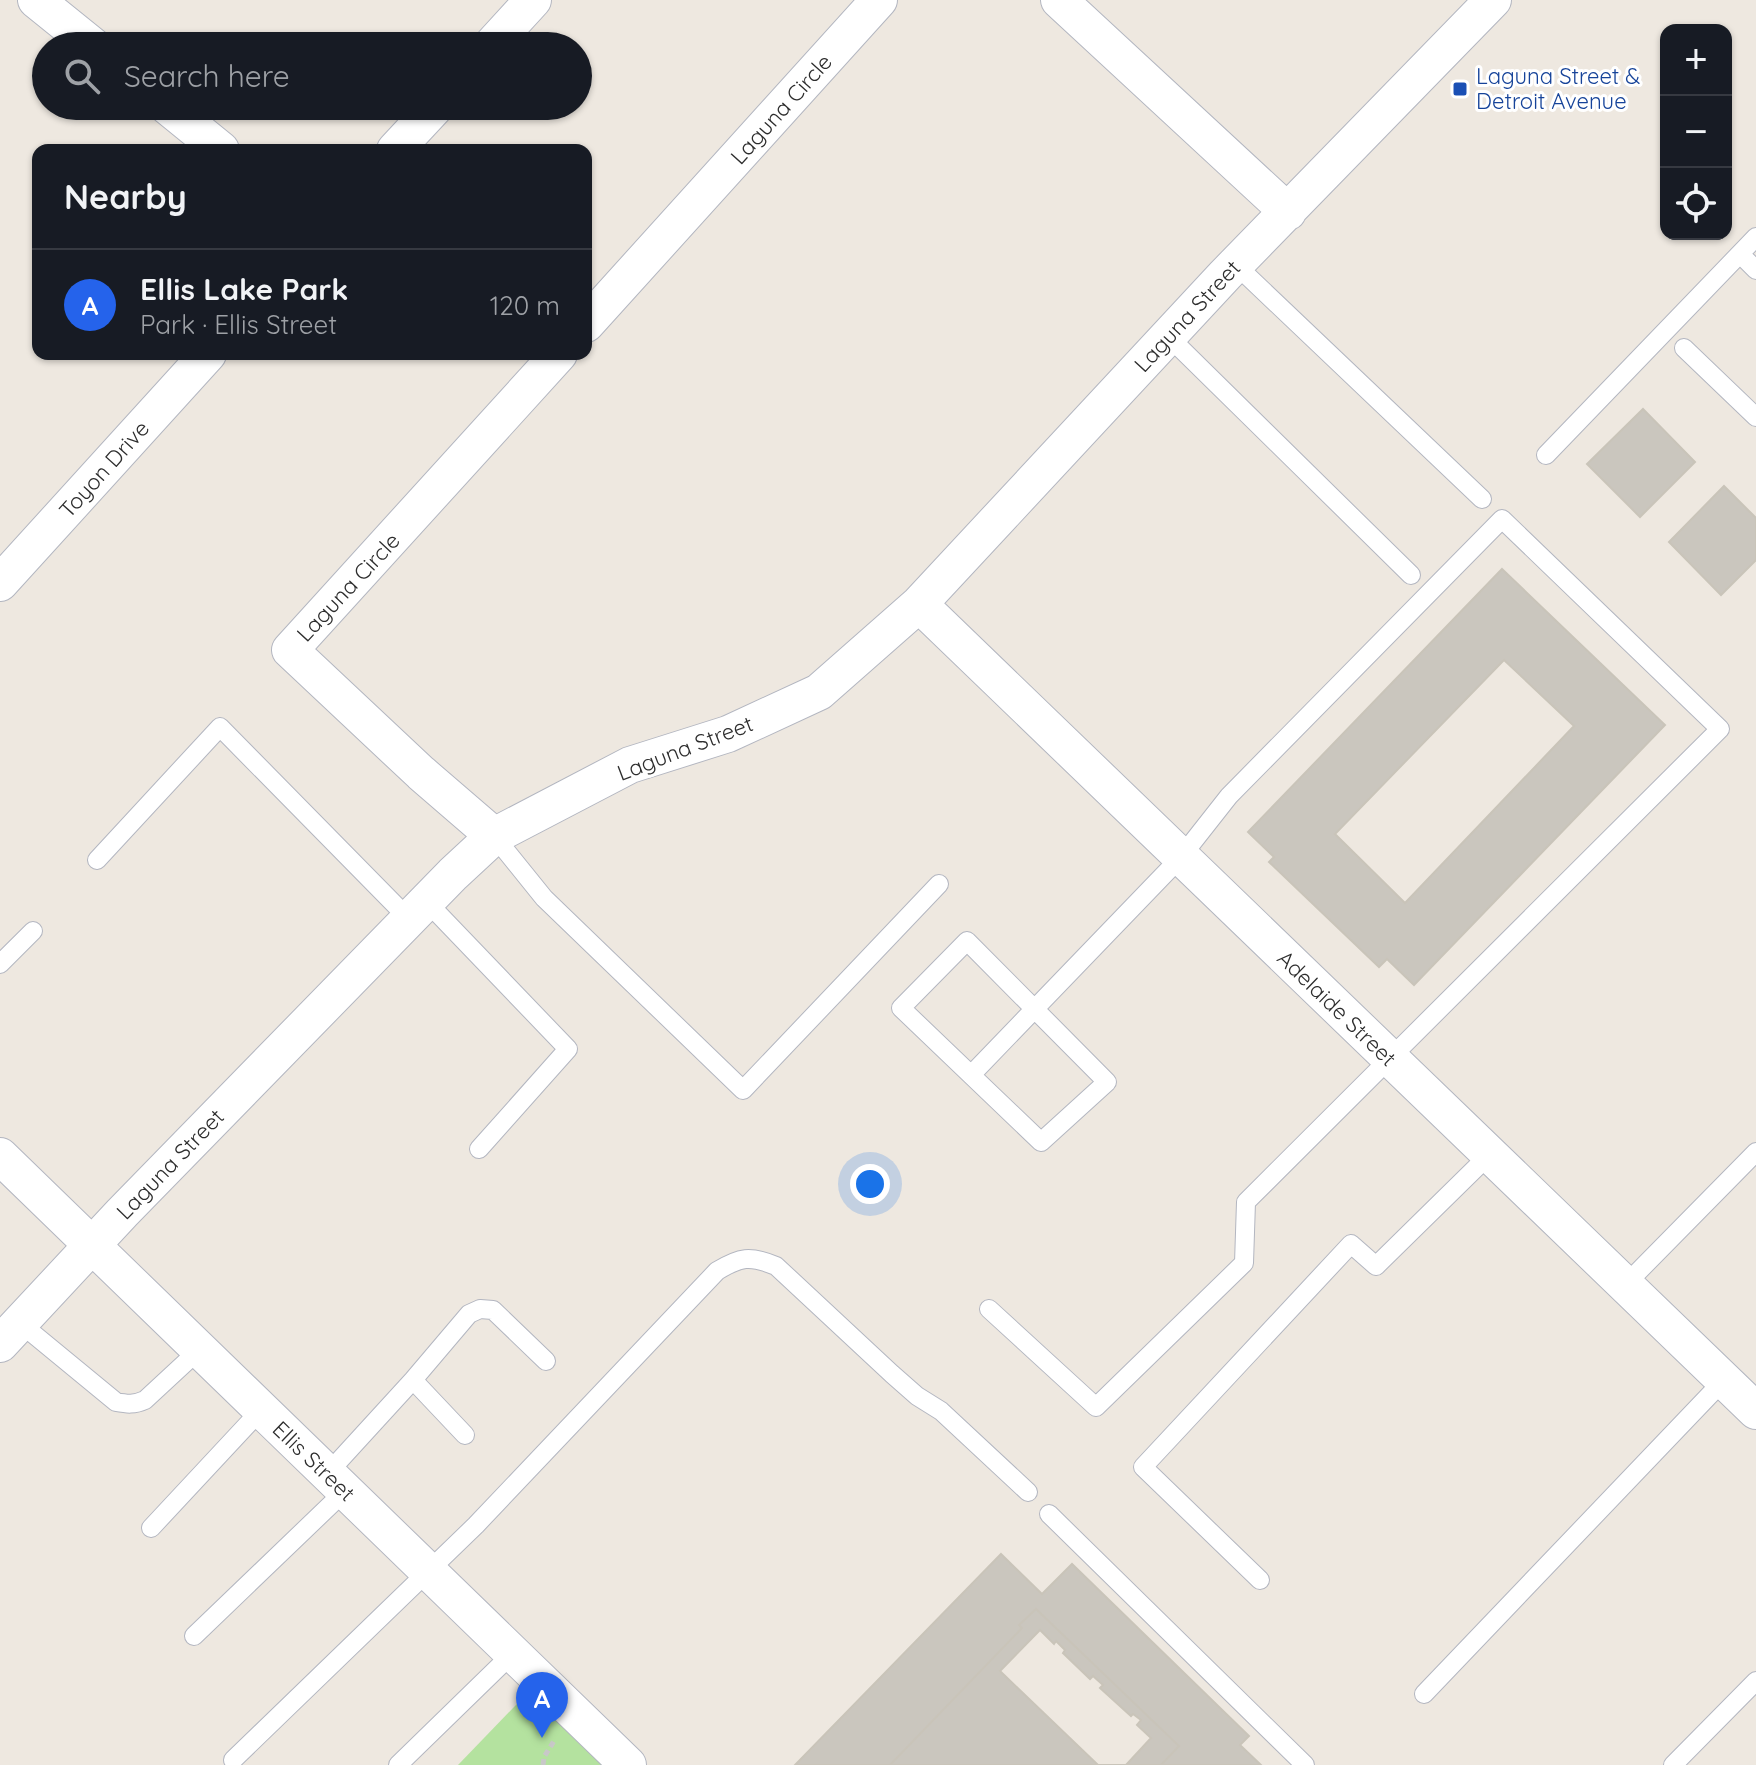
<!DOCTYPE html>
<meta charset="utf-8">
<style>
body{margin:0;font-family:Quicksand,sans-serif;background:#242831;color:#f1f3f6}
.controls{position:absolute;right:24px;top:24px;display:grid;overflow:hidden;border-radius:16px;box-shadow:0 2px 6px #0004}
.controls button{width:72px;height:72px;display:grid;place-items:center;padding:0;border:0;border-bottom:2px solid #363941;background:#171b24;color:#f1f3f6;font:40px sans-serif}
.you{position:absolute;left:870px;top:1184px;width:28px;height:28px;margin:-20px;border:6px solid #fff;border-radius:50%;background:#1a73e8;box-shadow:0 0 0 12px #1a73e833}
.badge{display:grid;place-items:center;width:52px;height:52px;border-radius:50%;background:#2563eb;color:#fff;font-size:26px;font-weight:700}
.pin{position:absolute;translate:-50% -66px;filter:drop-shadow(0 2px 4px #0008)}
.pin::after{content:'';position:absolute;top:42px;width:28px;height:24px;background:inherit;clip-path:polygon(0 0,100% 0,50% 100%)}
.list{margin:0;padding:0;list-style:none}
h2{display:flex;justify-content:space-between;align-items:center;height:104px;margin:0;padding:0 32px;font-size:34px}
h2 small{font-size:26px;font-weight:400;color:#9ea1a6}
.list li{display:grid;grid-template-columns:52px 1fr auto;gap:24px;align-items:center;box-sizing:border-box;height:112px;padding:0 32px;border-top:2px solid #363941}
.list b{display:block;font-size:30px;white-space:nowrap}
.list p{margin:0;font-size:26px;white-space:nowrap;color:#9ea1a6}
.list em{font-size:26px;font-style:normal;color:#9ea1a6}
.icon{flex:none;width:44px;height:44px;fill:none;stroke:currentColor;stroke-width:2;stroke-linecap:round;stroke-linejoin:round}
.map{position:relative;flex:none;width:1756px;height:1765px;overflow:hidden}
.search{position:absolute;background:#171b24;box-shadow:0 2px 6px #0004;left:32px;top:32px;width:560px;height:88px;display:flex;align-items:center;gap:20px;box-sizing:border-box;padding:0 28px;border-radius:44px;color:#9ea1a6;font-size:30px}
.panel{position:absolute;background:#171b24;box-shadow:0 2px 6px #0004;left:32px;top:144px;width:560px;height:216px;border-radius:16px}
.map>svg:first-child{display:block}
</style>
<div class="map">
<svg width="1756" height="1765" viewBox="0 0 1756 1765">
<rect width="100%" height="100%" fill="#eee8e0"/>
<path fill="#b4e29f" d="M539 1681 628 1765H458Z"/>
<path fill="#cac6be" stroke="#c9c4b9" stroke-width="2" fill-rule="evenodd" d="M1643 409 1695 462 1640 517 1587 464Z
M1724 486 1756 518V560L1721 595 1669 542Z
M1502 569 1665 725 1414 985 1387 959 1379 967 1269 862 1274 857 1248 832ZM1504 660 1574 726 1405 903 1335 834Z
M1001 1554 1042 1594 1072 1564 1249 1736 1240 1745 1261 1765H1161L1179 1746 1036 1609 1019 1625 1022 1628 890 1765H795Z
M1036 1609 1179 1746 1161 1765H890L1022 1628 1019 1625Z
M1040 1630 1054 1644 1056 1641 1065 1650 1063 1653 1090 1679 1093 1676 1103 1685 1100 1688 1131 1716 1133 1714 1141 1720 1137 1725 1151 1738 1126 1765H1098L1000 1671Z"/>
<g fill="none" stroke-linecap="round" stroke-linejoin="round">
<g stroke="#b3b6c0" stroke-width="20">
<path id="service" d="M1740 254 1756 270
M1235 264 1482 499
M1168 336 1411 575
M1684 348 1756 417
M1546 455 1756 237
M494 836 544 898 743 1090 939 884
M97 860 220 727 409 919
M426 901 568 1049 479 1149
M967 941 1107 1082 1041 1142 901 1008Z
M0 964 33 931
M971 1075 1181 857 1229 796 1502 519 1720 729 1246 1202 1244 1263 1096 1407 989 1309
M1625 1285 1756 1152
M20 1323 116 1402C127 1404 134 1405 145 1400L199 1350
M413 1380 465 1435
M327 1474 413 1380 469 1314 480 1309 493 1310 546 1361
M1049 1514 1305 1765
M151 1528 261 1410
M1260 1580 1143 1467 1351 1244 1376 1266 1489 1155
M194 1636 345 1491
M1424 1694 1724 1380
M233 1760 476 1525 717 1271C740 1257 750 1255 776 1266L892 1374 917 1396 941 1411 1028 1492
M398 1765 512 1654
M1673 1765 1756 1681"/>
</g>
<g stroke="#b3b6c0" stroke-width="38">
<path id="minor" d="M36 0 93 46
M1059 0 1288 212
M491 46 533 0
M167 106 221 150
M395 150 436 106
M586 324 879 0
M0 583 208 354
M919 604 1756 1411
M494 836 421 773 290 650 559 354
M0 1156 628 1765
M0 1344 122 1213 453 874 494 836 630 765 728 734 819 692 919 604 1225 275 1493 0"/>
</g>
<path stroke="#c8c8c8" stroke-width="5" stroke-dasharray="6 4" stroke-linecap="butt" d="M543 1765 544 1757 554 1741"/>
<use href="#service" stroke="#fff" stroke-width="18"/>
<use href="#minor" stroke="#fff" stroke-width="36"/>
</g>
<rect fill="#1a4fb4" stroke="#fff" stroke-width="3" x="1452" y="81" width="16" height="16" rx="4"/>
<g text-anchor="middle" stroke-width="6" stroke-linejoin="round" paint-order="stroke">
<g font-size="22" fill="#164399" stroke="#fff" text-anchor="start">
<text x="1476" y="84">Laguna Street &amp;<tspan x="1476" dy="25">Detroit Avenue</tspan></text>
</g>
<g font-size="22" fill="#2d2d2d" stroke="#fff">
<text transform="translate(781 109) rotate(-48)" y="8">Laguna Circle</text>
<text transform="translate(1187 316) rotate(-47)" y="8">Laguna Street</text>
<text transform="translate(104 469) rotate(-48)" y="8">Toyon Drive</text>
<text transform="translate(348 587) rotate(-47)" y="8">Laguna Circle</text>
<text transform="translate(685 748) rotate(-21)" y="8">Laguna Street</text>
<text transform="translate(1337 1008) rotate(44)" y="8">Adelaide Street</text>
<text transform="translate(170 1164) rotate(-46)" y="8">Laguna Street</text>
<text transform="translate(314 1461) rotate(44)" y="8">Ellis Street</text>
</g>
</g>
</svg>
<div class="controls">
<button>+</button>
<button>−</button>
<button><svg class="icon" aria-label="locate" viewBox="0 0 24 24"><circle cx="12" cy="12" r="6"/><path d="M12 2v4M12 18v4M2 12h4M18 12h4"/></svg></button>
</div>
<div class="you"></div>
<div class="pin badge" style="left:542px;top:1738px">A</div>
<div class="search"><svg class="icon" aria-label="search" viewBox="0 0 24 24"><circle cx="10" cy="10" r="6"/><path d="M15 15l6 6"/></svg>Search here</div>
<section class="panel">
<h2>Nearby<small></small></h2>
<ul class="list">
<li><span class="badge">A</span><div><b>Ellis Lake Park</b><p>Park · Ellis Street</p></div><em>120 m</em></li>
</ul>
</section>
</div>
